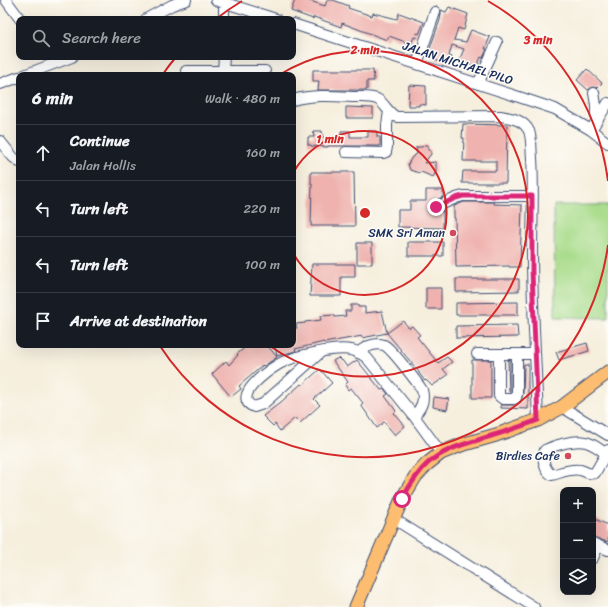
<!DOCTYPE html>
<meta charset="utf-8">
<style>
body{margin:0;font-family:Sriracha,sans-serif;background:#20242c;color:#f1f3f6}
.controls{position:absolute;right:12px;bottom:12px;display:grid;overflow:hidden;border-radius:8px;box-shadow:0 4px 16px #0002}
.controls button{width:36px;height:36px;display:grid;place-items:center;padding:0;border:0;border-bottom:1px solid #363941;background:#171b24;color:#f1f3f6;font:20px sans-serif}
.stop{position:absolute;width:12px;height:12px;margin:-9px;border:3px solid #db2777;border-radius:50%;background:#fff}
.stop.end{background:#db2777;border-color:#fff;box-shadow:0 1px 4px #0008}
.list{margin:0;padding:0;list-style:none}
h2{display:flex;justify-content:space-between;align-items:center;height:52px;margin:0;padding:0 16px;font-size:17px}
h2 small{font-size:13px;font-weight:400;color:#9ea1a6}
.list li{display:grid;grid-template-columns:26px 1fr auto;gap:12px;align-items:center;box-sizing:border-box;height:56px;padding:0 16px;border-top:1px solid #363941}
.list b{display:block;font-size:15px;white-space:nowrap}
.list p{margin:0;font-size:13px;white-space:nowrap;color:#9ea1a6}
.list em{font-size:13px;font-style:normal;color:#9ea1a6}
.icon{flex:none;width:22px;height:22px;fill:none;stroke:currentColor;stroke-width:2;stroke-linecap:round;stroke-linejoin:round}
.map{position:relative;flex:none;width:608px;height:607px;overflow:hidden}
.search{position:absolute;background:#171b24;box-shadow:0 4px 16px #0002;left:16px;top:16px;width:280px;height:44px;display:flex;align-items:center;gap:10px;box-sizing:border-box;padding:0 14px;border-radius:8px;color:#9ea1a6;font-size:15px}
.panel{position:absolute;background:#171b24;box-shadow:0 4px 16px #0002;left:16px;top:72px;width:280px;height:276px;border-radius:8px}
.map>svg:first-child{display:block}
</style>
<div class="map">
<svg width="608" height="607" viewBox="0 0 608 607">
<rect width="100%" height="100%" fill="#fdfcf7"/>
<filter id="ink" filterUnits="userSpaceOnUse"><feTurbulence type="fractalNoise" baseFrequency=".025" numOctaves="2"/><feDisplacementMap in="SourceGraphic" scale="8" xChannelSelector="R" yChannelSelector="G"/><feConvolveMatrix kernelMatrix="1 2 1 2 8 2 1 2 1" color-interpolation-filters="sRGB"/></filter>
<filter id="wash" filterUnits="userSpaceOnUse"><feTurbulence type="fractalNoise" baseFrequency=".012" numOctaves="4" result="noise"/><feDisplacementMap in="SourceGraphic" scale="16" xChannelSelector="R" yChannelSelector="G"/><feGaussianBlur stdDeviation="0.9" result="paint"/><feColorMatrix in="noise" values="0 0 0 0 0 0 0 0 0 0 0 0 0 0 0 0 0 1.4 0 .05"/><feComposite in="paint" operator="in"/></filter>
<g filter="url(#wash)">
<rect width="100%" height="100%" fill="#f6efde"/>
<path fill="#a9dc8b" stroke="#628674" d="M554 205H608V318L555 317Z"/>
<g id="blocks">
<path fill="#efb2ae" d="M295 0H307L325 6 327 0H333L349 6 348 8 372 16 373 13 397 19 399 13 424 22 419 34 417 33 416 38 414 37 411 44 389 36 387 40 342 23 341 27 314 17 313 19 291 11Z
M449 7 468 14 464 30 458 28 454 40 466 42 471 30 490 37 485 49H487L483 58 481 57 477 67 459 61 464 49 452 45 449 56 452 57 450 65 435 60 436 57 428 54 440 20 441 14V10L446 12Z
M587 69 602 83 597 88 593 87 588 90 577 80Z
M313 70H373L374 81H367V90H318L319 81H313Z
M409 85 426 86V105L419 104V106H408Z
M346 107 373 108V118H346Z
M463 124 507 125 506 183H462L463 171H496V161H463L464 138H462Z
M313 131H322V137H341V131H350V137H368V131H377V137H380V146H328V147L311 146V145H308V137H314Z
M424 145H428V150L431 151V154L424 163 436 162V172L433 177 421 172 419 173 410 170 408 164 412 157 417 154 416 147H422Z
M311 172H354L355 226H311L312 184H311Z
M426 190H443V197L433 201 431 204 430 207 432 212 435 213 443 211V228L398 227V210H410V201H426Z
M464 202H494V204L522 205 520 267H509V266L456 267 455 218H454V206Z
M408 242H443V256H408Z
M357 243H372V264H357Z
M312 264H355V277H341V296H310Z
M456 279H519V291L456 292Z
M426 288H441V309H426Z
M518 302V315H456V303Z
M351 305H358V307H365V313L382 311 387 333 362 338V336L324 343V342L295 349 296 351 277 356 275 345H293V329L297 328 296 324 305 323V322L321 320 320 316 334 315 335 317 346 316 345 311H351Z
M403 321 409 328 412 326 420 335 417 337 438 363 447 357 452 362 443 369 448 375 432 386 426 380 425 381 419 373V372L387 333Z
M517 325 518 337 456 338V326Z
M587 343 589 351 559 360 556 352Z
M248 345H267L277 357 264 366 263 365 239 386 241 389 231 397 212 374 226 361 229 365 238 355 237 354Z
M338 358 341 361 342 360 347 367 357 360 381 390 384 389 388 394 385 396 396 411 394 413 405 426 395 435 384 422 377 428 361 405 363 403 351 388 348 390 345 385 348 382 333 361Z
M472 360H491V398H472Z
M508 360H510V392H509Z
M524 364H528V409L501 408V405H514L521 402 523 394Z
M320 369 332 383 314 399 320 405 300 423 295 418 280 431 275 424 273 426 263 416 281 402 301 384 302 385Z
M434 397 449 399 447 410 433 407Z
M593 518 608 525V541L607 542 593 537Z"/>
</g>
</g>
<g filter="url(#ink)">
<use href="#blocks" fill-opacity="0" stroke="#3c4c71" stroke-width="1"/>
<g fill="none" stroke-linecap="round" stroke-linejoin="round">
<g stroke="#3c4c71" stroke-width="12">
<path id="minor" d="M6 0 20 19
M216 0 276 19
M146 19 172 5 186 0
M224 19V3
M293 24 519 97 555 109 591 130 608 143
M417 64 435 12
M223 70 224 57
M186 71H265
M24 75 72 57
M0 84 19 77
M478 84 497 42
M594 93 596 105V121
M293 100C313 94 335 96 355 97 362 97 370 96 377 99 385 103 388 114 397 117L501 116C512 118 524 120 529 131 532 139 531 150 532 158 534 190 532 221 532 253 532 308 536 364 538 420
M591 130 608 103
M0 141 13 157 19 162
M346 152 383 153 386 152 387 147V125L389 111
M436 207 456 198 463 196H533
M321 352 263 404 254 407C230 397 269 370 279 364 293 356 335 347 351 350 357 351 362 354 367 358L414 416 441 453
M358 353C365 347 374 342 384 345 391 348 417 382 422 390 425 401 421 408 414 416
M477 354H535
M499 354V396L503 399H514L516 398 517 394V354
M562 407 608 435
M606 454C600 449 593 444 586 442 575 439 555 445 545 450 542 459 544 470 552 475 560 473 571 468 580 470 587 471 586 475 595 473L608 450
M394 519 534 607
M593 543 608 550
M593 558 598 546"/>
</g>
<g stroke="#3c4c71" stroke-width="15">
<path id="major" d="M356 607 402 499 415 477 427 464 441 453 461 445 496 435 538 420 562 407 608 372"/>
</g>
<use href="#minor" stroke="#fff" stroke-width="10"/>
<use href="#major" stroke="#fcbd6f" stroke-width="13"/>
</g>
</g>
<g fill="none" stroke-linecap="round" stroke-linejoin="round" filter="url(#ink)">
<path stroke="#db2777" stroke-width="5" d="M402 499C409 487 416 474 427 464 444 448 469 443 491 436 507 431 523 426 538 420L532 271V196H463L456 198 436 207"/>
</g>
<g fill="none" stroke="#d62828" stroke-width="2">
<path d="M293 173A82 82 0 1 1 293 253"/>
<path d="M279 75A163 163 0 1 1 270 346"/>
<path d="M608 245A245 245 0 0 1 160 346M163 74A245 245 0 0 1 176 57M216 19A245 245 0 0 1 242 1M488 1A245 245 0 0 1 608 181"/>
</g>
<g fill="#d1495b" stroke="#fdfcf7" stroke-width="1.5">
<circle cx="453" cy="233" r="4"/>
<circle cx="568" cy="456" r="4"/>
</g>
<g text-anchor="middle" stroke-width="3" stroke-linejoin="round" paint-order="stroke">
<g font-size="12" fill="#1b2f5e" stroke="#fdfcf7">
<text transform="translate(458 63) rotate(18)" y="4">JALAN MICHAEL PILO</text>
</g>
<g font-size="12" fill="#1b2f5e" stroke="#fdfcf7" text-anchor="end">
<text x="445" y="237">SMK Sri Aman</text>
<text x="560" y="460">Birdies Cafe</text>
</g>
</g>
<circle cx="365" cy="213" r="6" fill="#d62828" stroke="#fdfcf7" stroke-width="2"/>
<g font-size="12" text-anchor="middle" font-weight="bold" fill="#d62828" stroke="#fdfcf7" stroke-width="3" stroke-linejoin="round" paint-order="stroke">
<text x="538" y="44">3 min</text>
<text x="365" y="54">2 min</text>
<text x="330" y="143">1 min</text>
</g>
</svg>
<div class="controls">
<button>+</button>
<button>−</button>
<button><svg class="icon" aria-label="layers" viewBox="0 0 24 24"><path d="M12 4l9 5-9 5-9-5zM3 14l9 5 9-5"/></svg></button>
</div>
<div class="stop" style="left:402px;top:499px"></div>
<div class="stop end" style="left:436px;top:207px"></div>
<div class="search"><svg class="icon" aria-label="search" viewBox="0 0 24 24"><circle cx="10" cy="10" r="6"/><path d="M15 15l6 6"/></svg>Search here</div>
<section class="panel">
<h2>6 min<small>Walk · 480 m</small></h2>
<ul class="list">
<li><svg class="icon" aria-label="ahead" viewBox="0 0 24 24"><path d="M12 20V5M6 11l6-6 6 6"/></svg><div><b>Continue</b><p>Jalan Hollis</p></div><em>160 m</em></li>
<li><svg class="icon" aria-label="left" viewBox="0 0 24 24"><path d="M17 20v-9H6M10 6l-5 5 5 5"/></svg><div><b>Turn left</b></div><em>220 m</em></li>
<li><svg class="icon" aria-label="left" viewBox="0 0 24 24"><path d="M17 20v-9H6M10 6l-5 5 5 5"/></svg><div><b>Turn left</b></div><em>100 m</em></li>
<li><svg class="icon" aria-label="arrive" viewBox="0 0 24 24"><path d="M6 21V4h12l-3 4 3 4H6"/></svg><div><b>Arrive at destination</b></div></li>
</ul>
</section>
</div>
